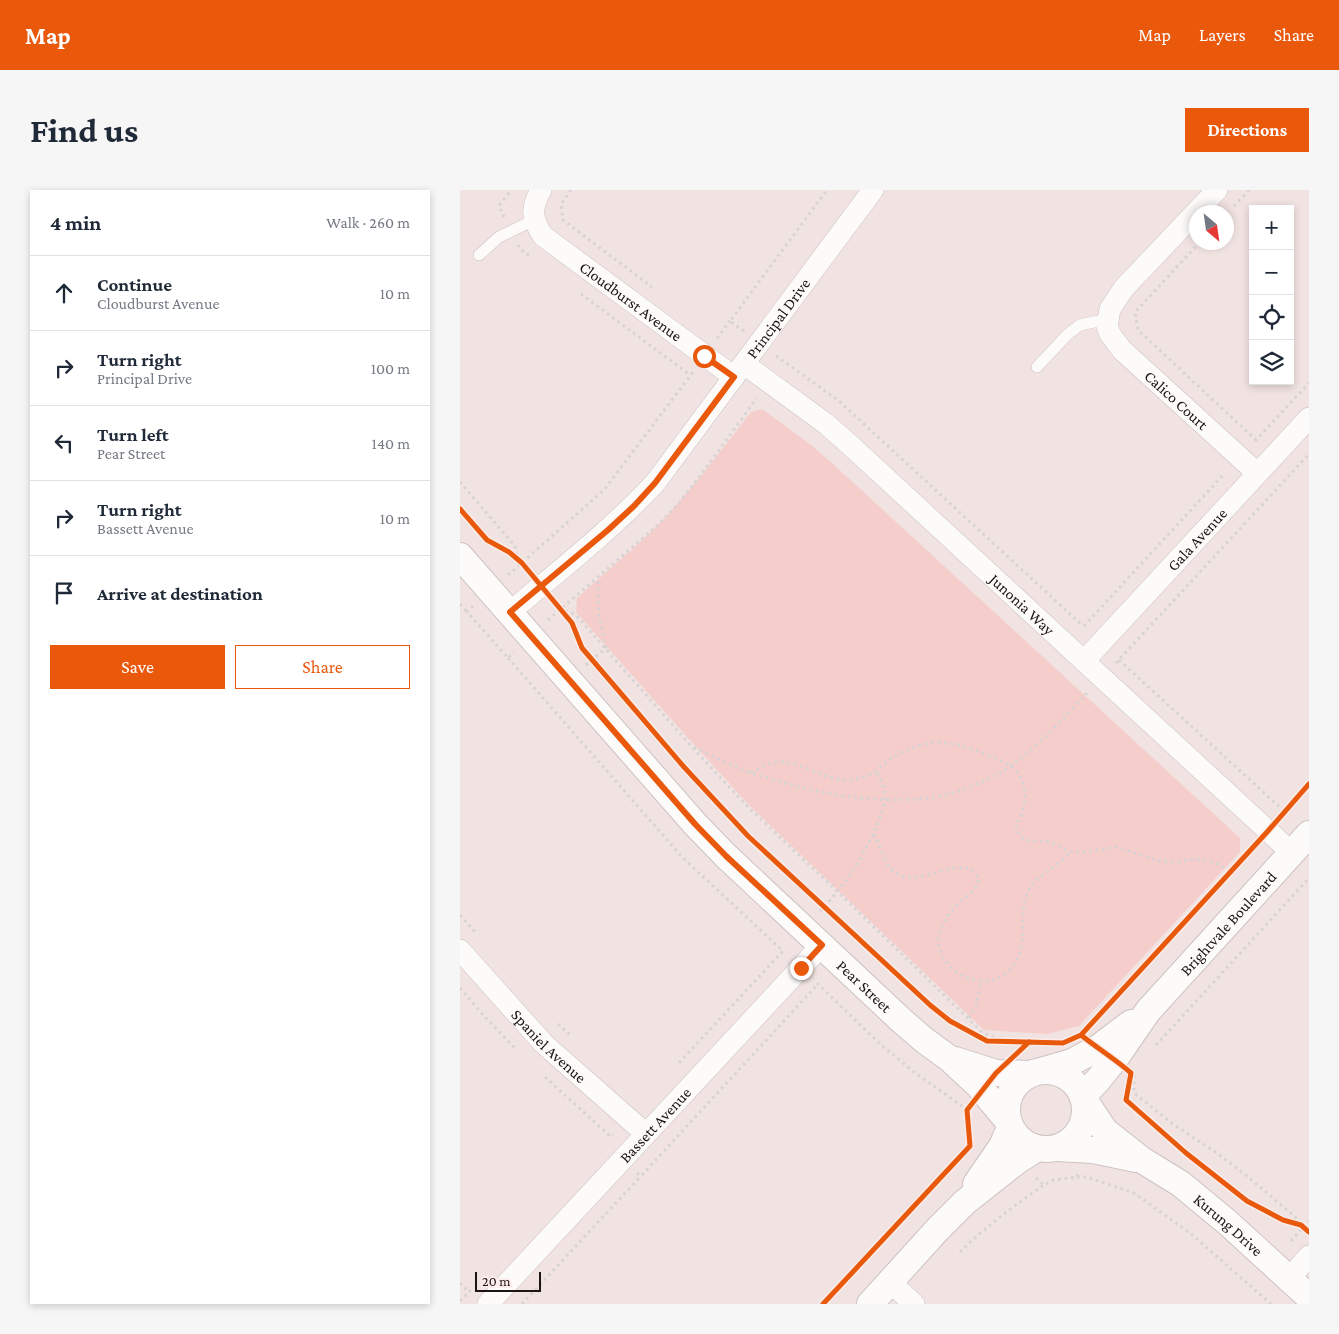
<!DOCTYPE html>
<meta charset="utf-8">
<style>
body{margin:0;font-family:"Crimson Pro",serif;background:#f6f6f7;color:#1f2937}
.controls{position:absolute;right:15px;top:15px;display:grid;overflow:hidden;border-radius:0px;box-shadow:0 2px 8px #0003}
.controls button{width:45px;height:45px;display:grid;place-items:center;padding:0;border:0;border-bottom:1px solid #e0e1e3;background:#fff;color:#1f2937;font:25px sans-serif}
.compass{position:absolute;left:729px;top:15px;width:45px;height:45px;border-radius:50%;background:#fff;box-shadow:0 2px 8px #0003;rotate:151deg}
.scale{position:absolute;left:15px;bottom:12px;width:66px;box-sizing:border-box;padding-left:5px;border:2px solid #1d1414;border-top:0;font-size:14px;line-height:18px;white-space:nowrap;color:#1d1414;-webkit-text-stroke:4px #fcedeb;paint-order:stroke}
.stop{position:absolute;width:15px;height:15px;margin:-11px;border:4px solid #ea580c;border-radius:50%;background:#fff}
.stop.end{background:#ea580c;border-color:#fff;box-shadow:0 1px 5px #0008}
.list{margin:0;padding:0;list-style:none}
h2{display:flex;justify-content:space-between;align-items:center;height:65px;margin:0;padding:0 20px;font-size:21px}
h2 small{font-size:16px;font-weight:400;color:#747a83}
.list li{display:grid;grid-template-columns:32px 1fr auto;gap:15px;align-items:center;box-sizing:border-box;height:75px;padding:0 20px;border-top:1px solid #e0e1e3}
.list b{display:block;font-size:19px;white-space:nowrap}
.list p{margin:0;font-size:16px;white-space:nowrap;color:#747a83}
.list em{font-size:16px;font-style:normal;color:#747a83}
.actions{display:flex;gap:10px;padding:15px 20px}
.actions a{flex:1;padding:11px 0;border:1px solid #ea580c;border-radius:0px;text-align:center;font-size:18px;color:#ea580c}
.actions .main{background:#ea580c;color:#fff}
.icon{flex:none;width:28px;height:28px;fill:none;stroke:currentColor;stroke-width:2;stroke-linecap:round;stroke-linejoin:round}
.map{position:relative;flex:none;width:849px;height:1114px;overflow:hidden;border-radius:0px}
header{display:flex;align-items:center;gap:30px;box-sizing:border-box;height:70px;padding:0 25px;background:#ea580c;color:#fff}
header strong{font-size:24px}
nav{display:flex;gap:28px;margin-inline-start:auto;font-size:18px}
.intro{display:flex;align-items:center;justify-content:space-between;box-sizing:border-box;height:120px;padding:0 30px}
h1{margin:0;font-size:35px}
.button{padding:12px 22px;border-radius:0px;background:#ea580c;color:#fff;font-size:18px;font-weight:700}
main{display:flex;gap:30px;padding:0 30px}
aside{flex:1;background:#fff;border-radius:0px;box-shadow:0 2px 8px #0003}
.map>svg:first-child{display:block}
</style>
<header>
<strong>Map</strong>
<nav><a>Map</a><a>Layers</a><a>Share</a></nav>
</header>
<div class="intro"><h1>Find us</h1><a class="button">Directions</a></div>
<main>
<aside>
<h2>4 min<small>Walk · 260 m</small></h2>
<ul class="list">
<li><svg class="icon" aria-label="ahead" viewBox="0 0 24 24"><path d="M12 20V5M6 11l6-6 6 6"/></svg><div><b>Continue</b><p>Cloudburst Avenue</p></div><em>10 m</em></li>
<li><svg class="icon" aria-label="right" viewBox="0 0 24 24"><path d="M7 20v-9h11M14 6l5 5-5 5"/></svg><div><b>Turn right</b><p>Principal Drive</p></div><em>100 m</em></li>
<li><svg class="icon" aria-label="left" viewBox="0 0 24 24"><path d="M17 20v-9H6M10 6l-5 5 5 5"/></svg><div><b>Turn left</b><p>Pear Street</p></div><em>140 m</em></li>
<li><svg class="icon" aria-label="right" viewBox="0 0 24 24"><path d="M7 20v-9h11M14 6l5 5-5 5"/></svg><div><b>Turn right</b><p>Bassett Avenue</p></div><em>10 m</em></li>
<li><svg class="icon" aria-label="arrive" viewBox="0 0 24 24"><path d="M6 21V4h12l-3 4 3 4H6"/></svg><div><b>Arrive at destination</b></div></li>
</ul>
<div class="actions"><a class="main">Save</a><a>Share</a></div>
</aside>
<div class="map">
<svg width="849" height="1114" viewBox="0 0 849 1114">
<rect width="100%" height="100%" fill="#f1e3e1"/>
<path fill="#f5cecc" d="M302 219 351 255 372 273 780 648V662L619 836 587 844 524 840 290 616 227 547 116 422 117 408C149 379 183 352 212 320 240 289 265 255 291 222Z"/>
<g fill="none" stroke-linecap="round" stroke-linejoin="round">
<g stroke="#cdc2c1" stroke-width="12">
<path id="service" d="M19 65 39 47 74 30
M577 177 608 144 620 135 648 129"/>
</g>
<g stroke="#cdc2c1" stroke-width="22">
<g id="minor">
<path id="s1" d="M81 0C71 18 71 28 83 46L274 187"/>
<path id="s2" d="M757 0 664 98 650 119 647 136 650 144 662 160 797 283"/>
<path id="s3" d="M284 174 365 233 389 254 832 663"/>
<path id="s4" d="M50 422C100 380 151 340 195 293L413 0"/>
<path id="s5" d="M624 471 849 228"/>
<path id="s6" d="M0 760 84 854 186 944"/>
<path d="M829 1089 849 1066"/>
<path d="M430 1092 454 1114"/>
<path id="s7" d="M28 1114 362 755"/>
</g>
</g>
<g stroke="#cdc2c1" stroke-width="28">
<g id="tertiary">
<path id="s8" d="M0 366 235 634 266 666 442 831 464 850 490 869 518 895 548 931"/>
<path d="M495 870 536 883 570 884"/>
<circle cx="586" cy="920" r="39"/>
<path d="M581 881 612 872 638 858 671 833"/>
<path id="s9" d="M623 906 638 890 655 869 688 821 849 644"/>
<path id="s10" d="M623 908 645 941 682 970 721 994 768 1033 849 1107"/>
<path d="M597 958 633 960 676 969"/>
<path d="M516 994 542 956 550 938"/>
<path d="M410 1114 477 1040 505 1012 557 971 576 959"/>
</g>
</g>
<path stroke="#d7d3d3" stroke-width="3" stroke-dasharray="2.5 4" stroke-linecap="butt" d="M111 0 101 14 103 30 192 97
M774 16 789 0
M44 27 39 16 51 0
M740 52 675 122 678 140 796 250
M58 55 59 58 70 66
M121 104 230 185
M284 141 270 131 367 0
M257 148 270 131
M316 166 379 211 623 436
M795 251 849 193
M0 292 55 356 57 368 67 379
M48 385 144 300 233 182
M95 413 100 418 116 425 231 556 289 618 377 701 523 843 543 851
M0 414 7 422
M13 416 7 422 48 468 54 462
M88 430 197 336 218 314 234 294 297 208
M624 436 764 284
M48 468 223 668 323 761 218 874
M659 470 824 621
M656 473 849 264
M126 475 146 458 139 426 138 402V386
M234 557C251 565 268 574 285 581 295 585 305 587 315 590 364 605 417 614 469 608 494 605 533 590 553 574 581 554 604 527 627 503
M291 583C296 580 301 576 307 574 332 567 351 582 373 588 381 590 389 590 396 589 413 587 422 574 435 566 446 559 459 555 471 553 487 551 505 556 520 562 530 566 542 570 551 576 569 590 568 617 556 635L558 642 561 647 565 650 592 652 604 659 616 663 656 657 700 671 718 672 736 669 754 672 770 681
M414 644C419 654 424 670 431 679 455 706 504 656 519 689 517 700 507 705 500 712 491 720 482 732 479 744 476 755 482 767 489 775 497 785 510 790 523 791 545 792 560 773 562 752 564 734 560 712 571 696 575 690 583 685 589 681 597 675 604 668 612 661
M360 721C386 695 411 656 422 621 423 617 425 613 425 609 426 599 420 589 416 580
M0 725 15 742
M357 793 419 853 454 882 502 916
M0 798 24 826 57 860
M509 828 516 816 522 791
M98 834 110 845
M696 855 849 688
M674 885V903L713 934 757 963 787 986 834 1026 849 1042
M85 887 151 947 153 945
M177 983 181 986 358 794
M617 987H627L674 1003 730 1043 811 1114
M576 988 584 995 594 990 617 987 618 984
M831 1051 849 1031
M500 1062C526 1036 554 1016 584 995
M0 1093 9 1102 10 1100
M0 1111 9 1102
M62 1114 181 986"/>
<use href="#service" stroke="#fdfbfa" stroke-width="11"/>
<use href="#minor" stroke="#fdfbfa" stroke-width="21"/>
<use href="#tertiary" stroke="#fdfbfa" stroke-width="26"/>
<g stroke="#fcedeb" stroke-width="8">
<path id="cycleway" d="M0 319 27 350 49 362 62 373 112 433 122 458 224 577 288 646 470 815 490 831 527 851 603 853 621 845C637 858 655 869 671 883L666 910 726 963 787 1011 823 1030 841 1035 849 1042
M621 845 808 641 849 594
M363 1114 510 956 507 920 536 883 569 852"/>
</g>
<use href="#cycleway" stroke="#e8590c" stroke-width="5"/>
</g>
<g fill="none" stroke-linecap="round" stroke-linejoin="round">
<path stroke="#ea580c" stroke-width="6" d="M244 166 274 187 195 293 174 316 148 340 50 422 235 634 266 666 362 755 341 778"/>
</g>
<g text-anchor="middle" stroke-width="4.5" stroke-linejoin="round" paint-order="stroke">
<g font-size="16" fill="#1d1414" stroke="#fcedeb">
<text dy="6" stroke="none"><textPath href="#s1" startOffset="159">Cloudburst Avenue</textPath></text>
<text dy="6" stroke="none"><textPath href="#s4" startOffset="400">Principal Drive</textPath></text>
<text dy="6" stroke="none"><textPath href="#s2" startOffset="280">Calico Court</textPath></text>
<text dy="6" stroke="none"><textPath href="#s5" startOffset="166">Gala Avenue</textPath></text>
<text dy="6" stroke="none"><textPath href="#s3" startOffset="368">Junonia Way</textPath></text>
<text dy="6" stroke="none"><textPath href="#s9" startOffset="226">Brightvale Boulevard</textPath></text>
<text dy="6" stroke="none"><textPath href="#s8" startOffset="591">Pear Street</textPath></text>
<text dy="6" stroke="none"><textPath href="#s6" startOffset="131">Spaniel Avenue</textPath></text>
<text dy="6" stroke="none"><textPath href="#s7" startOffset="245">Bassett Avenue</textPath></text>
<text dy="6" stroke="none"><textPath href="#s10" startOffset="195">Kurung Drive</textPath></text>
</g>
</g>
</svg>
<div class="controls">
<button>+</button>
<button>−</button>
<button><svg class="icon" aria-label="locate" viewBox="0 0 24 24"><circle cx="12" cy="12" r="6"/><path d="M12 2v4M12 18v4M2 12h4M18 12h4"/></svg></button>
<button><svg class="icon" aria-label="layers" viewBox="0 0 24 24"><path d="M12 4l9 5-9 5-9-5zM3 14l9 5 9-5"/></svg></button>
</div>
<svg class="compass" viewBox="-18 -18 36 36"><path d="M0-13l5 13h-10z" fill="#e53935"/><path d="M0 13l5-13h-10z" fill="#747a83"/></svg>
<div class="scale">20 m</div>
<div class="stop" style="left:244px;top:166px"></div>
<div class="stop end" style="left:341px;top:778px"></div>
</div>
</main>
